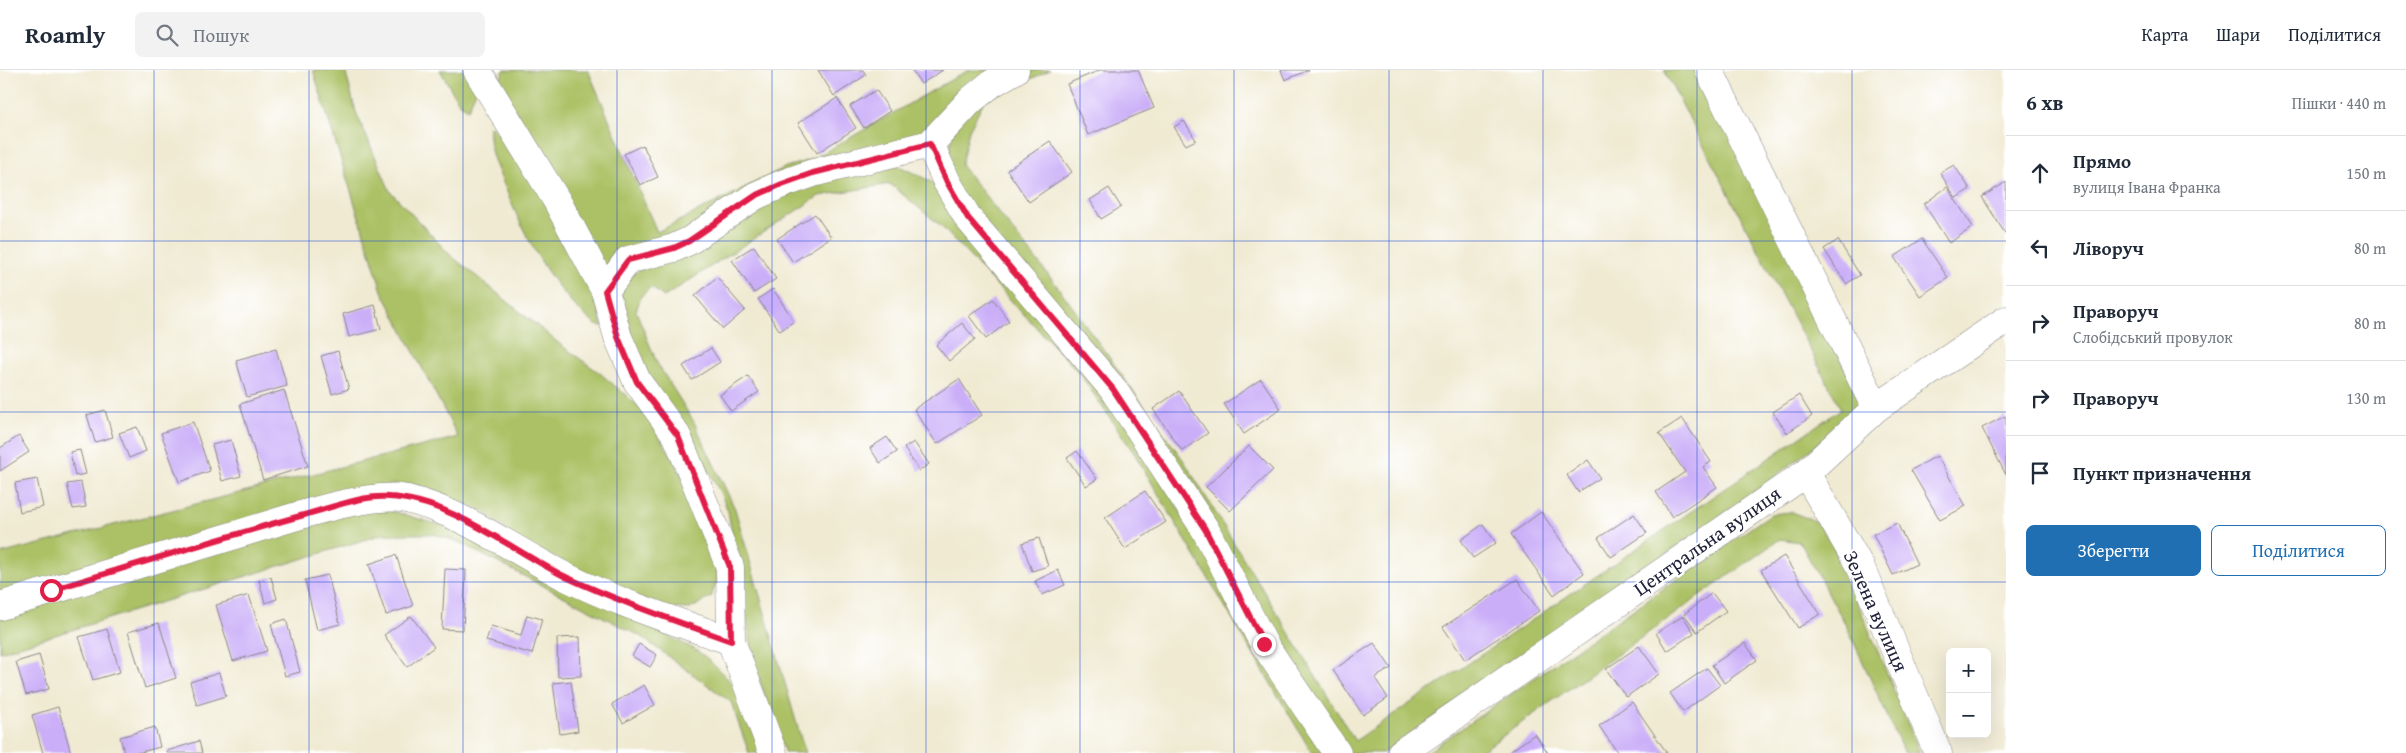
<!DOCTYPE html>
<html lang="uk">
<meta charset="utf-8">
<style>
body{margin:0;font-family:"Gentium Book Plus",serif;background:#f2f2f3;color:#1f2937}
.controls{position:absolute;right:15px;bottom:15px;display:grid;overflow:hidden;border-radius:8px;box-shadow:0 5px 20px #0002}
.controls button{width:45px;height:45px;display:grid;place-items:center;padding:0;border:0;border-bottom:1px solid #e0e1e3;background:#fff;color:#1f2937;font:25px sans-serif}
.stop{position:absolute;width:15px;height:15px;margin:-11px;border:4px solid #e11d48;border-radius:50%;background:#fff}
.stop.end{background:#e11d48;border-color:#fff;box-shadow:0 1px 5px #0008}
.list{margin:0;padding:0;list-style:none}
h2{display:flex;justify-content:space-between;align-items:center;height:65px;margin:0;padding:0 20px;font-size:21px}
h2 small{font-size:16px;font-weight:400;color:#747a83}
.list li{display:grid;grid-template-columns:32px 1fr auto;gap:15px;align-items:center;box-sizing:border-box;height:75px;padding:0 20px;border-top:1px solid #e0e1e3}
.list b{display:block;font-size:19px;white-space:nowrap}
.list p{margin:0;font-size:16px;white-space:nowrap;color:#747a83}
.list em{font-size:16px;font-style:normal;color:#747a83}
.actions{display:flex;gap:10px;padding:15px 20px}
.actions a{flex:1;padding:11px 0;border:1px solid #1f6fb2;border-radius:8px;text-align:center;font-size:18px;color:#1f6fb2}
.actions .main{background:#1f6fb2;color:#fff}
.icon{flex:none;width:28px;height:28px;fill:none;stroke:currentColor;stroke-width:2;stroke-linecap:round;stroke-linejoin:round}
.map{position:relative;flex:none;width:2006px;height:683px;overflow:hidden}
header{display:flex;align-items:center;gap:30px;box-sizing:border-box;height:70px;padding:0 25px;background:#fff;border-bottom:1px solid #e0e1e3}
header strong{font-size:24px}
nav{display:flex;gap:28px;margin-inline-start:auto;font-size:18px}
.search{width:350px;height:45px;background:#f2f2f3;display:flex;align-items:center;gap:12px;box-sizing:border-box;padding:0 18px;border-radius:8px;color:#747a83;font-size:19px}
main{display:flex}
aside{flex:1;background:#fff}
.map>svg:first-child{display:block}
</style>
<header>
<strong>Roamly</strong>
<div class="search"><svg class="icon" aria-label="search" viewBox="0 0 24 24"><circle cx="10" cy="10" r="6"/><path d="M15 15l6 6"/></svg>Пошук</div>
<nav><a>Карта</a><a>Шари</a><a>Поділитися</a></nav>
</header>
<main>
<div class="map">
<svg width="2006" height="683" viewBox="0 0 2006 683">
<rect width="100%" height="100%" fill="#fff"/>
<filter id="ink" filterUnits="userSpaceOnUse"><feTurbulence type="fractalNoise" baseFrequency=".02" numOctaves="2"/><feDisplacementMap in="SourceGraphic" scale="10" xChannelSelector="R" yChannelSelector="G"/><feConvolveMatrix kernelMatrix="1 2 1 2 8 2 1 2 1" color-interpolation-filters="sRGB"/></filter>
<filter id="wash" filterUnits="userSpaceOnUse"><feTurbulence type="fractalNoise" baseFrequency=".0096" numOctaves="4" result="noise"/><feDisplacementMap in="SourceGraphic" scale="20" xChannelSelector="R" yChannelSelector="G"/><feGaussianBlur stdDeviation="1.12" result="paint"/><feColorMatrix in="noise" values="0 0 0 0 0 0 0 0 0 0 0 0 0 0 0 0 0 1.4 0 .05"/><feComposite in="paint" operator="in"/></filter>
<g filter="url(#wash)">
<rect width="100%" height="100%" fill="#f0ead2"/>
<path fill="#acc165" stroke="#677250" d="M313 0H345L356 42 390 121 449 184 561 275 601 304 642 339 670 383 704 448 718 509 711 527 690 539 658 538 516 469 483 441 420 416 394 414 0 527V484L458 367 382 221Z
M440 0H465L476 21 468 39 459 33Z
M504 0H588L657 162 786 97 813 89 963 3 970 0H1001L930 61 608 204 499 12Z
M1024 0H1050L984 31 969 60 961 95 1061 221 1184 391 1355 671 1841 339 1664 0H1702L1859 327 1860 337 1855 346 1742 431 1383 683H1344L1264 565 1201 445 1122 328 1084 275 962 130C959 123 954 116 951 109 944 86 952 54 969 36 978 26 1011 5 1024 0Z
M489 55 511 76 592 209 602 256 596 255C552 220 525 168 505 117 496 96 487 78 489 55Z
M897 95 930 111 940 119 1109 325 1328 683H1312L1134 383 1080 304 941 156 890 114 819 126 664 227 651 217 641 226 636 241 657 293 694 352 735 439 805 683H785L755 597 728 441 721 424 699 383 662 327 635 280 617 213 785 117Z
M357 439 395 442 450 458 694 579 707 588 735 616 763 683H749L731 632 640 566 456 471 433 464H383L0 582V546Z
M1791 442 1815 451 1834 476 1920 683H1904L1847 557 1800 472 1780 469 1479 683H1426L1771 444Z"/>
<g id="blocks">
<path fill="#caaef8" d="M818 0H863L866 5 834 26Z
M912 0H943L921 14Z
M1100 0H1138L1154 38 1088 65 1067 14Z
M1281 0H1309L1285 10Z
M876 20 890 41 864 58 850 36Z
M837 28 856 58 817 83 798 53Z
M1184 51 1196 70 1186 75 1174 57Z
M1050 71 1072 102 1029 132 1007 100Z
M643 75 658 107 640 115 624 84Z
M1954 95 1970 119 1956 128 1940 103Z
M2006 112V165L1982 127Z
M1947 117 1973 157 1949 173 1924 134Z
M1109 118 1121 137 1101 149 1090 130Z
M815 144 831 167 793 192 777 169Z
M1922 169 1948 208 1920 226 1894 187Z
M1838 170 1860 205 1846 214 1824 179Z
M754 176 776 209 754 223 732 190Z
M717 207 745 240 723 259 695 226Z
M773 219 794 251 780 261 758 229Z
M993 229 1009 251 986 269 969 246Z
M375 235 381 259 349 267 343 244Z
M962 253 975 269 949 291 936 275Z
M711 278 720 292 692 310 683 296Z
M276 279 287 316 247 327 236 290Z
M338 281 349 319 332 324 321 286Z
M748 306 759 322 731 341 720 325Z
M959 309 982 345 937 374 914 339Z
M1261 309 1281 339 1244 364 1224 334Z
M284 320 308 396 263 410 240 334Z
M1179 321 1208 363 1182 381 1153 339Z
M1799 325 1812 346 1787 363 1773 342Z
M105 340 113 367 95 372 87 345Z
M2005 346 2006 348V405L1982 358Z
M1682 348 1711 392 1703 397 1717 417 1672 447 1656 422 1685 402 1659 363Z
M193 352 210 401 179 412 161 363Z
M137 357 146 381 129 388 119 363Z
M19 366 29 382 0 401V378Z
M887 367 897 382 880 393 870 378Z
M231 370 241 406 222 411 212 375Z
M914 372 929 394 919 401 904 378Z
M1249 376 1273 400 1230 441 1206 417Z
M80 380 86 404 75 406 70 382Z
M1077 381 1097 409 1086 416 1067 388Z
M1937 386 1966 436 1940 450 1911 400Z
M1588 390 1600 408 1578 422 1567 405Z
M37 409 43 437 20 442 15 413Z
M81 412 86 437 73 439 67 414Z
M1145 421 1166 452 1125 479 1105 448Z
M1541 442 1584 503 1554 525 1511 464Z
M1634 444 1647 463 1611 487 1598 468Z
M1897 453 1917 494 1893 505 1873 464Z
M1483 454 1496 473 1473 488 1461 470Z
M1039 468 1048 496 1032 501 1022 473Z
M396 485 413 536 386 545 369 494Z
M1784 486 1820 544 1798 558 1761 500Z
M445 499 466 500 463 560 442 559Z
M1058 500 1065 515 1042 525 1035 511Z
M328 505 340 554 317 560 305 510Z
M271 507 277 529 265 533 259 510Z
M1517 509 1539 541 1465 590 1443 557Z
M1712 523 1726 541 1697 562 1684 544Z
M249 525 267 581 233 591 216 535Z
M527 545 542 549 532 584 486 571 491 556 521 565Z
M411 546 434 577 407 597 384 565Z
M1683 546 1694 563 1667 581 1656 563Z
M286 549 300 602 285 606 271 554Z
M159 553 176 608 145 618 128 562Z
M107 559 120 602 93 610 79 567Z
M580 567 581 606 558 607 557 568Z
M1374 573 1391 598 1375 608 1388 628 1363 645 1333 600Z
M1745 573 1757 590 1724 613 1712 595Z
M639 574 657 585 650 597 632 586Z
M1639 576 1659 604 1626 627 1606 599Z
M39 585 49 619 26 625 16 592Z
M1707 598 1720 615 1683 642 1670 623Z
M219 603 226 626 197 635 190 612Z
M571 611 578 661 560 664 553 613Z
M644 615 655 635 623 653 612 634Z
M1632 632 1667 683H1618L1599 656Z
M58 637 71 683H43L32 645Z
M155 657 160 677 137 683H124L120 667Z
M1535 664 1548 683H1510L1509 682Z
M199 671 202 683H167V681Z"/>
</g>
</g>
<g filter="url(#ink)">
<use href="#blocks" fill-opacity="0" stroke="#898686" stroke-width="1"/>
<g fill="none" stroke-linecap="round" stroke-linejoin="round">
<g stroke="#898686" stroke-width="29">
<path id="minor" d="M477 0 557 131 605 221 618 267 637 311 677 366 730 497 731 571 773 683
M1709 0 1876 338
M930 74 947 112 968 148 1113 319 1205 459 1264 574 1337 683
M605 221 628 190 674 178 689 171 755 126 782 114 813 103 930 74 971 30 991 14 1015 0
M1806 403 1861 498 1938 683
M0 536C77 513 155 489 232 466 273 454 368 420 407 429 464 443 512 479 564 506 618 533 675 551 731 571"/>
</g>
<g stroke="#898686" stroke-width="29">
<path id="tertiary" d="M1401 683 1806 403 1876 338 2006 250"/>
</g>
<use href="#minor" stroke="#fff" stroke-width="28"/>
<use href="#tertiary" stroke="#fff" stroke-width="28"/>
</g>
</g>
<g fill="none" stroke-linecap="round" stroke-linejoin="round" filter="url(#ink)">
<path stroke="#e11d48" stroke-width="6" d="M51 520C135 495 219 468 304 445 331 438 361 425 389 427 452 430 511 480 566 507 620 532 676 551 731 571L730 497 678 366 637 312 618 267 605 221 628 190 674 178 689 171 755 126 782 114 813 103 930 74 947 112 968 148 1113 319 1205 459 1264 574"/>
</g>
<path fill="none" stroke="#1d4ed8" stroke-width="1" stroke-opacity="0.55" d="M154 0V683M309 0V683M463 0V683M617 0V683M772 0V683M926 0V683M1080 0V683M1234 0V683M1389 0V683M1543 0V683M1697 0V683M1852 0V683M0 171H2006M0 342H2006M0 512H2006"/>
<g text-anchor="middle" stroke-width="4.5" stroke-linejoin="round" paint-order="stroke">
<g font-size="20" fill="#22223b" stroke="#fff">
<text transform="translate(1707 471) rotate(-35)" y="7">Центральна вулиця</text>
<text transform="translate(1876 541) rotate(66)" y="7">Зелена вулиця</text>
</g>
</g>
</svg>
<div class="controls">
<button>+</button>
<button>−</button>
</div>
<div class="stop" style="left:51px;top:520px"></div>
<div class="stop end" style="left:1264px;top:574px"></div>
</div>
<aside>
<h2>6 хв<small>Пішки · 440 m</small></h2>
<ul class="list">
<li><svg class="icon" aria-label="ahead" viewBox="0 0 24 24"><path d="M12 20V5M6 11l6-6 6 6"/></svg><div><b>Прямо</b><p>вулиця Івана Франка</p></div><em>150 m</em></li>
<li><svg class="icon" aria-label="left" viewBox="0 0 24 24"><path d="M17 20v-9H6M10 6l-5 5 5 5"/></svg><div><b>Ліворуч</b></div><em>80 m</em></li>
<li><svg class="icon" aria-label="right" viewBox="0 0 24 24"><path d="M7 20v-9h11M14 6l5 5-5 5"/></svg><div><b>Праворуч</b><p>Слобідський провулок</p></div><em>80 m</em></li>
<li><svg class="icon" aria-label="right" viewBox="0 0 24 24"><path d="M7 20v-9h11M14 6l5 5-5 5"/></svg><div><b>Праворуч</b></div><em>130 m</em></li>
<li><svg class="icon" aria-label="arrive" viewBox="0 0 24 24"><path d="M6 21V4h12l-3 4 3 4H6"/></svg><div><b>Пункт призначення</b></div></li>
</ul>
<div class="actions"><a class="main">Зберегти</a><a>Поділитися</a></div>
</aside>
</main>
